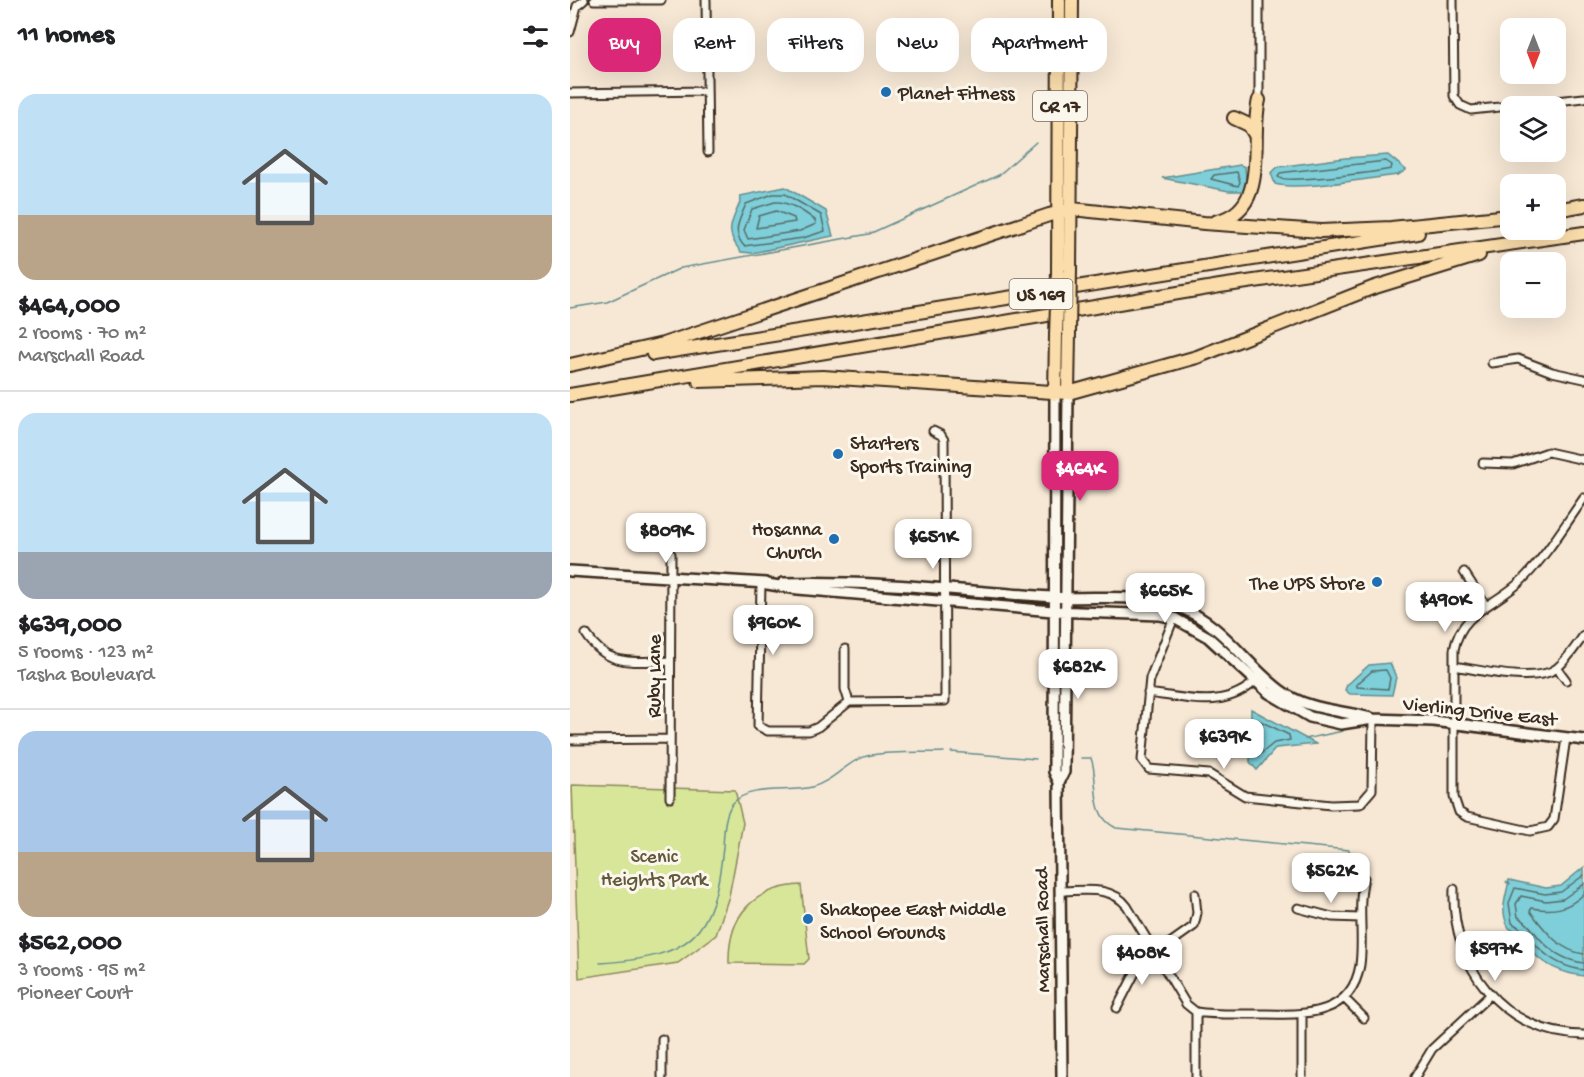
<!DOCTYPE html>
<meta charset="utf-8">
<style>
body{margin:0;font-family:"Gochi Hand",sans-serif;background:#f6f6f6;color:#202124;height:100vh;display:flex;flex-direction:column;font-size:22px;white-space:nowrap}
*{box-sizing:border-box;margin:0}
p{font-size:20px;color:#757577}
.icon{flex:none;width:33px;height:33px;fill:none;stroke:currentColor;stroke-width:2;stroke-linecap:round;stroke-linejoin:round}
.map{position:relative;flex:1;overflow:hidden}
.details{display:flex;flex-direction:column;background:#fff;width:570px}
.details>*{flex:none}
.guide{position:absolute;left:18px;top:18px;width:570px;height:54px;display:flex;gap:12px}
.needle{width:39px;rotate:180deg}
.controls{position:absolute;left:930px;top:18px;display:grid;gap:12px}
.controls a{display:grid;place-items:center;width:66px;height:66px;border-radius:12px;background:#fff;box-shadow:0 6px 24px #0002;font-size:30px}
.price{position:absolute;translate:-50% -51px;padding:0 14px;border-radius:12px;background:#fff;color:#222;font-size:20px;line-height:39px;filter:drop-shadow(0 2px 3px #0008)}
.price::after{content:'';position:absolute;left:50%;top:36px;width:18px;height:14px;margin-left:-9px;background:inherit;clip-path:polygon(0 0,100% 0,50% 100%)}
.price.selected{background:#db2777;color:#fff}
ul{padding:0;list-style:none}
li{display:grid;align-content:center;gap:12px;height:318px;padding:0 18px}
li+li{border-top:2px solid #e0e0e0}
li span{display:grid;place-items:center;height:186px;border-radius:18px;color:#555}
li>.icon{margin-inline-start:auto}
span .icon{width:108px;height:108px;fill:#fffc;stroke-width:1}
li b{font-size:26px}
h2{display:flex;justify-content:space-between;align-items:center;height:72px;padding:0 18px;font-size:26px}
.pill{padding:0 21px;border-radius:18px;background:#fff;box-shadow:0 6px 24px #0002;font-size:21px;line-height:54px}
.pill.selected{background:#db2777;color:#fff}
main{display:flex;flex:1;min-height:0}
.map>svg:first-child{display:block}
</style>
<main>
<section class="details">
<h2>11 homes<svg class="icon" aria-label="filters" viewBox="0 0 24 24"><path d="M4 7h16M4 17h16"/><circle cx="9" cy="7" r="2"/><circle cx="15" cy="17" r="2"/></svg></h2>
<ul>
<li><span style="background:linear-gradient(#bfe0f5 65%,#b9a48a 0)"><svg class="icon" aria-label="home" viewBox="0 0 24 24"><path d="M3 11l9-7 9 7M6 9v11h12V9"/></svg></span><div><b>$464,000</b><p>2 rooms · 70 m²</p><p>Marschall Road</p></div></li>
<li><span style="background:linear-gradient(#bfe0f5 75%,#9aa5b1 0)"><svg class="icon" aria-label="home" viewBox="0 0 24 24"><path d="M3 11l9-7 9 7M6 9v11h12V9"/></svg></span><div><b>$639,000</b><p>5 rooms · 123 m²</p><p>Tasha Boulevard</p></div></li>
<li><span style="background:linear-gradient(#a9c7e8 65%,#b9a48a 0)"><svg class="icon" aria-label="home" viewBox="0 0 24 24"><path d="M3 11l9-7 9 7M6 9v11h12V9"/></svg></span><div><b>$562,000</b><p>3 rooms · 95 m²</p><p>Pioneer Court</p></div></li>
</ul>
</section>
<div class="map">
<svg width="1014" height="1077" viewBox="0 0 1014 1077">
<rect width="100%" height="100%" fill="#f7e8d5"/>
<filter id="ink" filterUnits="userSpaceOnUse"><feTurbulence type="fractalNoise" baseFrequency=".0167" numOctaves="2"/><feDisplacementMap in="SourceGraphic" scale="12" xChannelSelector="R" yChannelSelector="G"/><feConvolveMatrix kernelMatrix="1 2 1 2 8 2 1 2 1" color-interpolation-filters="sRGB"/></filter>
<g filter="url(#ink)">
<path fill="#d8e699" stroke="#8a885c" stroke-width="1.5" d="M2,785L165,790L173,823L159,896L146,935L108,963L9,978Z
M231,885L239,959L234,964L159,963C158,915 183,888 231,885Z"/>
<path fill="#7ecfd9" stroke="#638d8e" stroke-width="1.5" d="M818,155L836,170L828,175C799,178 730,191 705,184L701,173L708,167L775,158Z
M670,165L675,167L677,191H659L592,178Z
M215,187L256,211L263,236L182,253L171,252C153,230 162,223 171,200L170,196Z
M820,663L826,677L822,695L780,694L775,690L777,685L799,665Z
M681,709L746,744L706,748L687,770L680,762Z
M1014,867V976C994,974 972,965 959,948C952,938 950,933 939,928C929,910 936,898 939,880L976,888L991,886Z"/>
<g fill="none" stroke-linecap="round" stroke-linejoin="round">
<path stroke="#566c69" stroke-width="1.5" d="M816,161L822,165L821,169C805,172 716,184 708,177L710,173L717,172Z
M667,172L670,182L668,186L641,179L644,175Z
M203,194H215L251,215L255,231L233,238L174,246C161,231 170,220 176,204Z
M205,202C219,201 234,212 245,220L246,224L230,231L178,239L174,230L182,209Z
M206,211L224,218L225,222L186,228L189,216Z
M816,670L820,678L818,689L787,687V684L802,671Z
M688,720L719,735L720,740L704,743L688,756Z
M1014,875L991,892L975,894L945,888L939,903L942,923C954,929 958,937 967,946C980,960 996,968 1014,970
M1014,884L993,899L976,901L951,896L946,904L948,917C960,923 963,932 972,941C983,953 998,961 1014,963
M1014,894C998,909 984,912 962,908L960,911C974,929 989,951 1014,954"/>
<path stroke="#638d8e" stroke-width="1.5" d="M0,308L37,302L111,268L299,234L429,175L466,142
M735,739L773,731
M381,752L466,759
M511,758H521C530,783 518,814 546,828L779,850L781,854
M936,882L940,884
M30,963C121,957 144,938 153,847C154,833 154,814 163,803C181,784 219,793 242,787C265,781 279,758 302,755C325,751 351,753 374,752"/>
<defs>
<path id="street" d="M24,0H91
M136,0L138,152
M689,0V100
M883,0L884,96L890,105L901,110L1014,98
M0,32L7,6L14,0
M0,93L137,91
M922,363L948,359L982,372L1014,379
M913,463L943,464L978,452L1014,460
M894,572L916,606
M191,583L188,726L198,731H239L248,727L279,702L375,701L374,440L371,435L363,431
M604,618L580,678L572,760L579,769L639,774L675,796L761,805L790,804L802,790L803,719
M16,634C38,668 63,661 99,661
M275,649V689L279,702
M884,666C910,670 966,684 987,668C998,659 1006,646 1014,635
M987,668L996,680
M578,693C620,698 655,711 689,678
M996,738L984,819L978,827L960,831L897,817L889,812L884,797V650C891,610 928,605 953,579C976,556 995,525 1014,498
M0,740L99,739
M100,798L101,554
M884,889C881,966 932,1034 1014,1035
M490,891C513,891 541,885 557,906L616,1004L626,1012C646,1015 666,1014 686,1014C728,1014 781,1020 790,965C794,936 787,906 794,878
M728,908L762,917L790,918
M774,998L794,1018
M547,1008L569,965L624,926L627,913L625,894
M732,1014V1077
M92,1077V1039
M626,1077V1012
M845,1077L862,1049L920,995"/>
<path id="secondary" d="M485,394L484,772L489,782L492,1077
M0,571L196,583
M191,583L228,589L483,611L590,615L604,618L638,637L699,693L740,717L771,724L803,719L863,721L1014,740
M213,583C303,580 393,591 482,597C523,600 569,592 609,607C653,624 674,663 710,690C736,710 770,710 801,718
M489,782L494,772L498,393"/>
<path id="highway" d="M664,118L679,125L685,135
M986,210L1014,205
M647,221C701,209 679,140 689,100
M500,270L502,0
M488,272L489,0
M83,354L848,233
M0,365L93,344L479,215L502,209L634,223L751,231L821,228L940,216
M129,381L253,377L498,393L627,357L802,288L909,255
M498,393L499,333
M485,394L486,335
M0,395L650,286L1014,233"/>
</defs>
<use href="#street" stroke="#3b2a1e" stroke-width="11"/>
<use href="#secondary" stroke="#3b2a1e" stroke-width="14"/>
<use href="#highway" stroke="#3b2a1e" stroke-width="16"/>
<use href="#street" stroke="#fbf7ec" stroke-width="7"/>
<use href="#secondary" stroke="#fbf7ec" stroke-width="9"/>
<use href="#highway" stroke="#fbddab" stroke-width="12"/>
<defs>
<path id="highway-bridge" d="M499,333L500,270
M486,335L488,272"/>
</defs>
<use href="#highway-bridge" stroke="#3b2a1e" stroke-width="16" stroke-linecap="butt"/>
<use href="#highway-bridge" stroke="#fbddab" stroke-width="12"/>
</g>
</g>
<g fill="#1f6fb2" stroke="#fbf7ec" stroke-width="2">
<circle cx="316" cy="92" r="6"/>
<circle cx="268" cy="454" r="6"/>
<circle cx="264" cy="539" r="6"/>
<circle cx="807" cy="582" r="6"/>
<circle cx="238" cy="919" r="6"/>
</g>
<g text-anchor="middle" stroke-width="6" stroke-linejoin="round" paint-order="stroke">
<g fill="#fbf7ec" stroke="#75685c" stroke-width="1.5">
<rect x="463" y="91" width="54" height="30" rx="4.5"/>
<rect x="439.5" y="279" width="63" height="30" rx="4.5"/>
</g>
<g font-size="18" font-weight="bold" fill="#3b2a1e">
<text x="490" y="112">CR 17</text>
<text x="471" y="300">US 169</text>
</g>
<g font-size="20" fill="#3b2a1e" stroke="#fbf7ec" text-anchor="start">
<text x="328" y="99">Planet Fitness</text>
<text x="280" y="449">Starters<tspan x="280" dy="23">Sports Training</tspan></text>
<text x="252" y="535" text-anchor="end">Hosanna<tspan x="252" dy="23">Church</tspan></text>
<text x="795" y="589" text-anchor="end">The UPS Store</text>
<text x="250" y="915">Shakopee East Middle<tspan x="250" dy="23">School Grounds</tspan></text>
</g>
<g font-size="20" fill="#3b2a1e" stroke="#fbf7ec">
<text transform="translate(83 676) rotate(-90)" y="7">Ruby Lane</text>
<text transform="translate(910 710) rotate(6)" y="7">Vierling Drive East</text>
<text transform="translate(471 930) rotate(-91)" y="7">Marschall Road</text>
</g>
<g font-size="20" fill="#62593d" stroke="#fbf7ec">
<text x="84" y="862">Scenic<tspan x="84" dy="23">Heights Park</tspan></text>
</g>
</g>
</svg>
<div class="controls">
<a><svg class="needle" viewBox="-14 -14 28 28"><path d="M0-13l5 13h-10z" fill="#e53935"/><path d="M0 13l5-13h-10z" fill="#757577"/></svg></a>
<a><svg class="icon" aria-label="layers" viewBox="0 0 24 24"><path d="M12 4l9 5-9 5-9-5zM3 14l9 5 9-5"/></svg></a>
<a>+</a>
<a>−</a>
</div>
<b class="price selected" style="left:510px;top:502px">$464K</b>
<b class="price" style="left:96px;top:564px">$809K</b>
<b class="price" style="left:363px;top:570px">$651K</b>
<b class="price" style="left:595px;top:624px">$665K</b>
<b class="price" style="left:875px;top:633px">$490K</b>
<b class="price" style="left:203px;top:656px">$960K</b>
<b class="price" style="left:508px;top:700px">$682K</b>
<b class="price" style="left:654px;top:770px">$639K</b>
<b class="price" style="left:761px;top:904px">$562K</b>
<b class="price" style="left:925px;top:982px">$597K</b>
<b class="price" style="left:572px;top:986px">$408K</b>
<div class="guide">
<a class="pill selected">Buy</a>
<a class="pill">Rent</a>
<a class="pill">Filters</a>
<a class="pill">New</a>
<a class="pill">Apartment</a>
</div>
</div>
</main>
